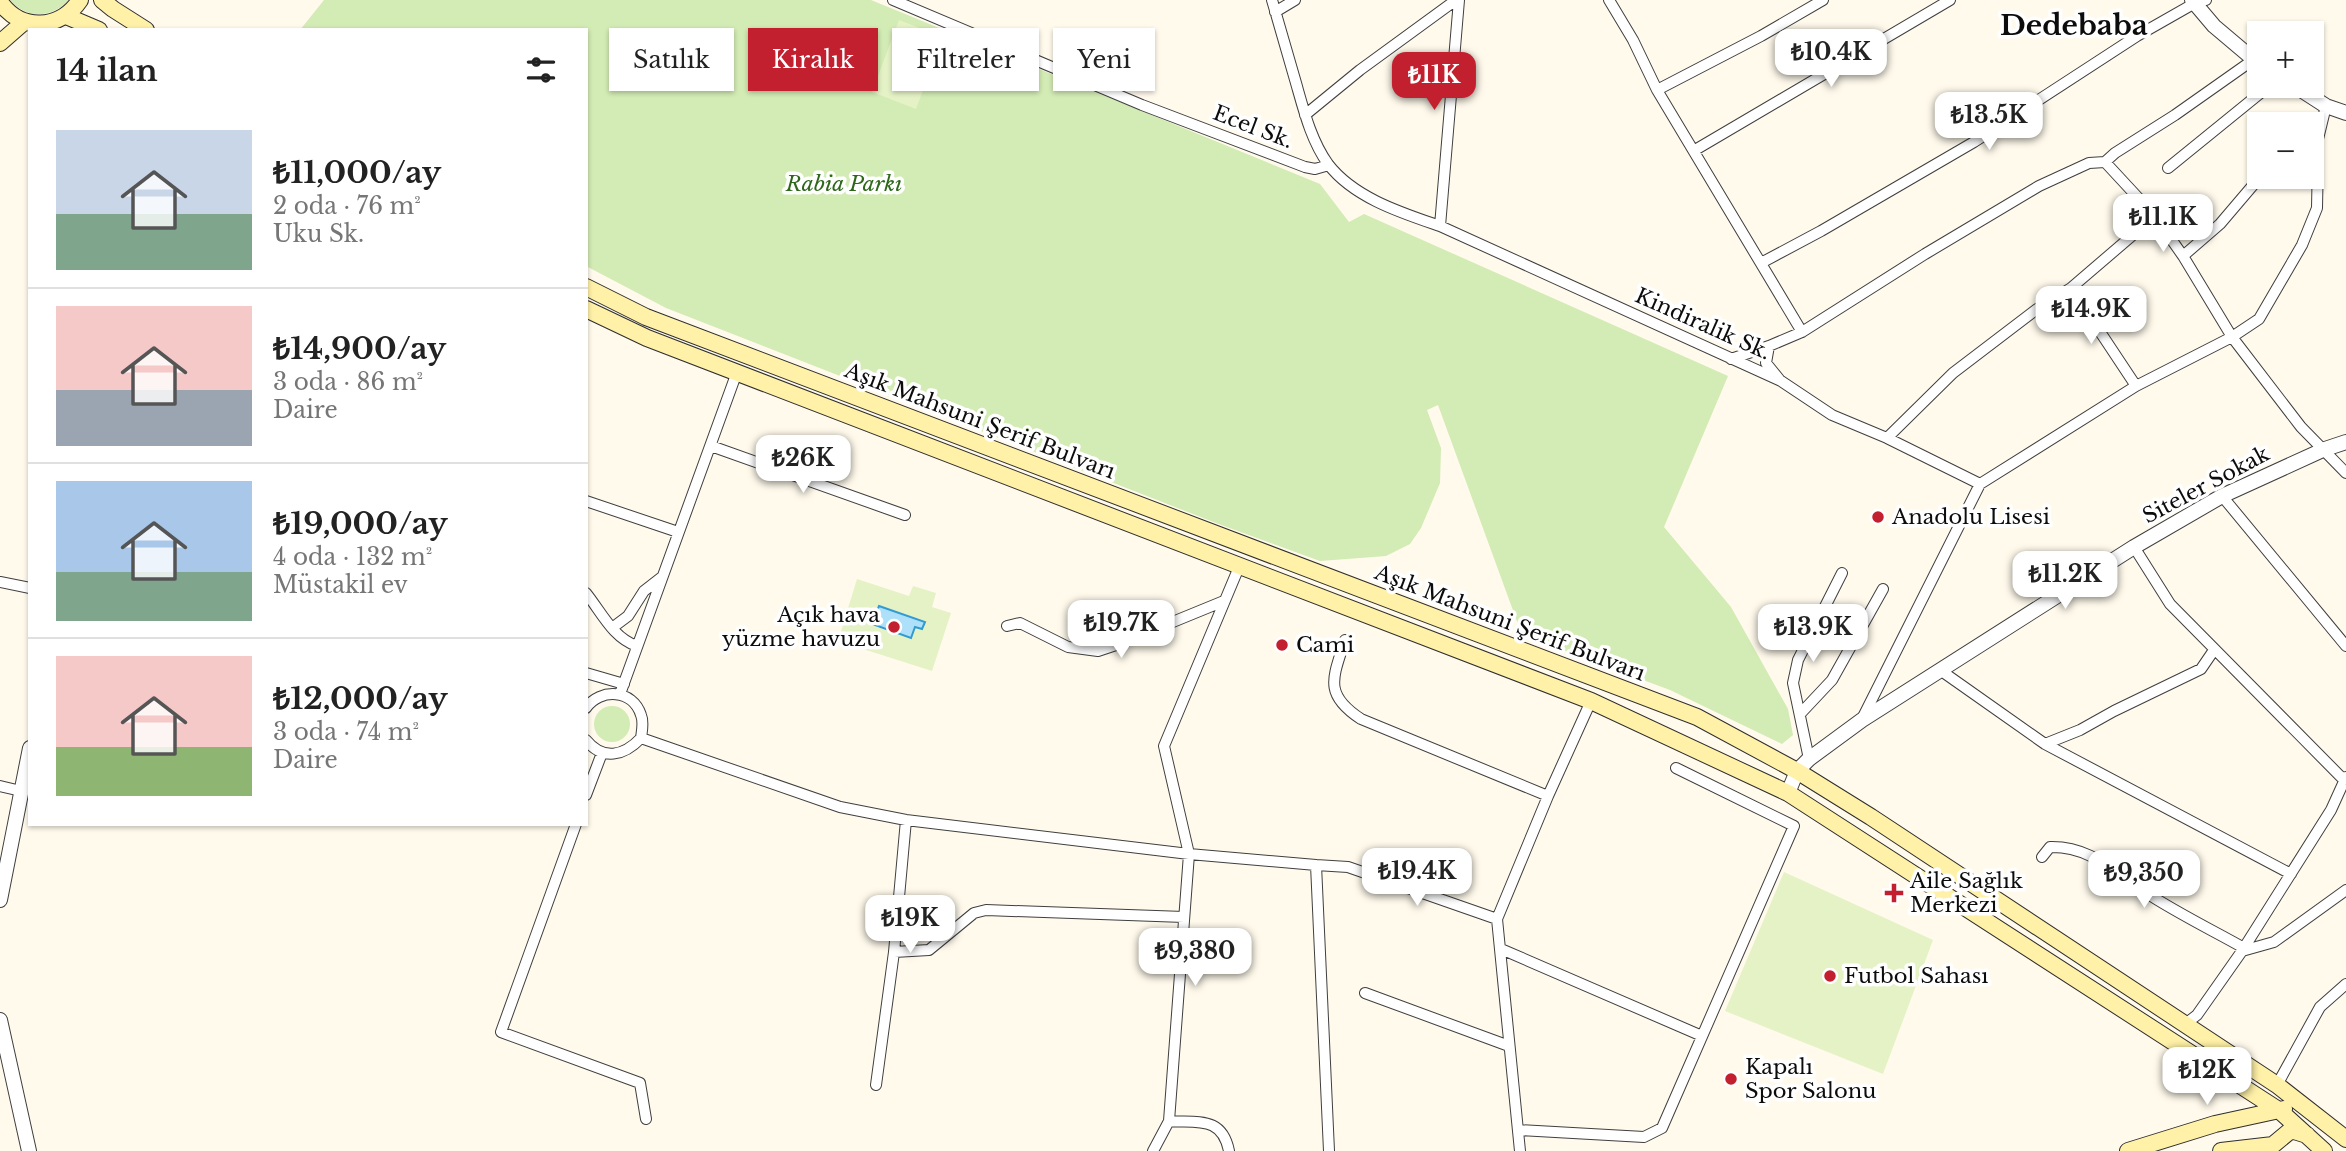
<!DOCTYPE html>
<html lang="tr">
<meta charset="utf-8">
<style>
body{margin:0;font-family:"Libre Baskerville",serif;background:#f2f2f2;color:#222;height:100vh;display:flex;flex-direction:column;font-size:26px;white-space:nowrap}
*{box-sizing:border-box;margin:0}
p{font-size:23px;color:#767676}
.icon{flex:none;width:38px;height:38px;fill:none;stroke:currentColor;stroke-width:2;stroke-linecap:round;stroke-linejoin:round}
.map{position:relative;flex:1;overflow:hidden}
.sheet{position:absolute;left:28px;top:28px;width:560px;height:798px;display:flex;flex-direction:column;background:#fff;border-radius:0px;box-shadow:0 2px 5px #0004}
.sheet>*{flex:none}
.hud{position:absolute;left:609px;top:28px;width:665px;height:63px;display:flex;gap:14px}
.controls{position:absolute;left:2247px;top:21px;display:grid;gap:14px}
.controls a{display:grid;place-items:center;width:77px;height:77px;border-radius:0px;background:#fff;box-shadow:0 2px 5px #0004;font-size:35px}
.price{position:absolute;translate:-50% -60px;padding:0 16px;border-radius:14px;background:#fff;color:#222;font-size:23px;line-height:46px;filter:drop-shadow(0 2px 4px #0008)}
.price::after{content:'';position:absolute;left:50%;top:42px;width:21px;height:16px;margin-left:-10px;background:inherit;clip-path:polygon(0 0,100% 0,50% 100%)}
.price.selected{background:#c21f2f;color:#fff}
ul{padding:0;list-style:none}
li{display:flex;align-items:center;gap:21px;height:175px;padding:0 28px}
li+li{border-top:2px solid #e0e0e0}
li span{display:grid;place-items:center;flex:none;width:196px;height:140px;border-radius:0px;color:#555}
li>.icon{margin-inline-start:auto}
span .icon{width:84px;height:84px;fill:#fffc;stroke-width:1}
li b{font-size:30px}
h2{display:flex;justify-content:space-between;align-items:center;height:84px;padding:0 28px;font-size:30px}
.pill{padding:0 24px;border-radius:0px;background:#fff;box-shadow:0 2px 5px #0004;font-size:24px;line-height:63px}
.pill.selected{background:#c21f2f;color:#fff}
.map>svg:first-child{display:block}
</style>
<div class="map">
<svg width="2346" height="1151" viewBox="0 0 2346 1151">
<rect width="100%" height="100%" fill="#fffaec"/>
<path fill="#d3ebb4" d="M10,0H69C52,18 27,20 10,0Z
M324,0H871L1320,184L1349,222L1364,214L1728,376L1664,527L1731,607L1788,709L1793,735L1782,744L1670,690L1522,635L1438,405L1427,410L1441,448L1440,483L1421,528L1410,544L1386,556L1320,561L1216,523L666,308L586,266V30H300Z
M594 724a18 18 0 1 1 36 0a18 18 0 1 1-36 0Z"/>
<path fill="#e5f2c6" d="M899,20L943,37L916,109L872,92Z
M857,579L909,596L913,586L936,593L932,607L951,613L932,671L838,641Z
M1784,872L1933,940L1883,1074L1725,1011Z"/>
<path fill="#aee1f9" stroke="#329bd3" stroke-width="2" d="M879,606L925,622L922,629L915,627L911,638L872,624Z"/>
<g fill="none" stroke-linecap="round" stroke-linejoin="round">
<defs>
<path id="minor" d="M893,0L1142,105L1305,167L1315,169L1329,165
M1272,0C1280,28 1288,56 1296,83C1304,111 1311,140 1328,164C1354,198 1402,213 1440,226L1781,381L1832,415L1887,438L1980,484L1862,719
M1609,0L1633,40L1657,90L1802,332
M1275,12L1295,0
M1657,90L1761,36L1823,0
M2326,106L2316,147L2318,157L2317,208L2302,245L2259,319L2232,337L2301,427L2346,473
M1305,115L1360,70L1456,0
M1695,150L1950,0
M2168,168L2269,86
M1440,226L1459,0
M2183,256L2220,224L2260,177
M1761,263L1821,231L1974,142L2137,36L2195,3L2206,0
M2071,288L2136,386
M1769,346L1766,363L1779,379
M1731,359L1769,346L1802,332L1925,254L2039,186L2089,163L2105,162L2115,153L2175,115L2253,60
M1887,438L1953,373L2037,309L2071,288L2155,216
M711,446L905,515
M1980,484L2136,386L2232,337L2183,256L2155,216L2105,162
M2222,496L2346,646
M586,501L678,532
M2134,547L2170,604L2344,780
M0,582L30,588
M586,593C602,613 613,638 637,646
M1007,626L1020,623L1068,647L1098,651L1119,644L1224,601
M612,628L628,616L644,591L662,577
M1345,640C1333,678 1323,694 1361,719L1548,796
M1940,670L2045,744L2291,874
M586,673L624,684
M620,694L737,372
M586,708C600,688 633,689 641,715C644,722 642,730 641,738C624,756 603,761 586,740
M1801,713L1832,680L1883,589
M641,738L840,807L906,820L1189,854L1316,865
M2045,744L2080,730L2114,711L2201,669L2214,650
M1809,759L1793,683L1798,660L1842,573
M0,786L21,791
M586,795L602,753
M576,824L501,1032L640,1083L646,1119
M2042,857L2050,847C2091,846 2113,872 2145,892C2177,913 2212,930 2244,948
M1501,949L1702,1036
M2242,951L2274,942L2346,890
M894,952L929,950L974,913L986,910L1184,917
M1365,993L1509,1046
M2184,1025L2197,1015L2242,951L2331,810L2346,777
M876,1085L894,952L906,820
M2277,1085L2320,1007L2346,984
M1169,1121L1189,854L1164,746L1239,567
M1518,1130L1644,1137L1662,1128L1794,826L1676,768
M1153,1151L1169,1121C1198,1123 1222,1116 1229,1151
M1329,1151L1316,865L1348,867L1497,919
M1520,1151L1497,919L1548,796L1591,701"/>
<path id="tertiary" d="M2192,0L2214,26L2259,64
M2295,86L2326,106L2346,113
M1788,793L1797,771L1809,759L1862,720L2134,547L2222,496L2325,449L2346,442
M0,900L30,748
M0,1020L29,1151"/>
<path id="secondary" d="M102,0L113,9L146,30
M0,2C21,32 60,30 80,0
M66,16L99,30
M0,43L24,22
M586,287L646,317L1697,717L1797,771L1871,817L2277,1085L2346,1139
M586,309L647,338L1591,701L1788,793L2280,1111L2324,1151
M2128,1151L2215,1124L2284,1109
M2221,1151L2273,1145L2291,1130L2307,1135"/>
</defs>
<use href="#minor" stroke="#3f3f3f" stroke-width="12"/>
<use href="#tertiary" stroke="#3f3f3f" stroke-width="16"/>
<use href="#secondary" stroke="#2e2e2e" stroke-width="18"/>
<use href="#minor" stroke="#fff" stroke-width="10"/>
<use href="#tertiary" stroke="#fff" stroke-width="14"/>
<use href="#secondary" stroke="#fff1a7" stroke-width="16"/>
</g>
<g fill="#c21f2f" stroke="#fff" stroke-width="2.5">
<circle cx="1878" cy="517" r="7"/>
<circle cx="894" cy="627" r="7"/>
<circle cx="1282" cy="645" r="7"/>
<path d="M1890.5 882.5h7v7h7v7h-7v7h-7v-7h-7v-7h7z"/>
<circle cx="1830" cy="976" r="7"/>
<circle cx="1731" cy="1079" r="7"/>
</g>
<g text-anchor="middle" stroke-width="7" stroke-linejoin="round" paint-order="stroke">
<g font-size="21" fill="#0c0c0c" stroke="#fff">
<text transform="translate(1253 127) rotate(21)" y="7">Ecel Sk.</text>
<text transform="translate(1703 324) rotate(24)" y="7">Kindiralik Sk.</text>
<text transform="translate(980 421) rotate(21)" y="7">Aşık Mahsuni Şerif Bulvarı</text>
<text transform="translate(2206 485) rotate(-28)" y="7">Siteler Sokak</text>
<text transform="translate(1510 623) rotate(21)" y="7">Aşık Mahsuni Şerif Bulvarı</text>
</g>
<g font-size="21" font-style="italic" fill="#2e671a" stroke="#fff">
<text x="844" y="191">Rabia Parkı</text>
</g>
<g font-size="21" fill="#0c0c0c" stroke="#fff" text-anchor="start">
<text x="1892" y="524">Anadolu Lisesi</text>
<text x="880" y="622" text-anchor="end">Açık hava<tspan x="880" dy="24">yüzme havuzu</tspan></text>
<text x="1296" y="652">Cami</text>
<text x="1910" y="888">Aile Sağlık<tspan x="1910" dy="24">Merkezi</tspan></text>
<text x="1844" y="983">Futbol Sahası</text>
<text x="1745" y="1074">Kapalı<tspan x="1745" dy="24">Spor Salonu</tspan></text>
</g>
<g font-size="28" font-weight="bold" fill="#0c0c0c" stroke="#fff">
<text x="2074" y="35">Dedebaba</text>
</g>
</g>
</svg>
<div class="controls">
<a>+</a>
<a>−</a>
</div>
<b class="price" style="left:1831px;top:89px">₺10.4K</b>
<b class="price selected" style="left:1434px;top:112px">₺11K</b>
<b class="price" style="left:1989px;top:152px">₺13.5K</b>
<b class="price" style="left:2163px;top:254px">₺11.1K</b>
<b class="price" style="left:2091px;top:346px">₺14.9K</b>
<b class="price" style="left:803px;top:495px">₺26K</b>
<b class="price" style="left:2065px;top:611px">₺11.2K</b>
<b class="price" style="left:1121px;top:660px">₺19.7K</b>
<b class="price" style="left:1813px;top:664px">₺13.9K</b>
<b class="price" style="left:1417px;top:908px">₺19.4K</b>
<b class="price" style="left:2144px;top:910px">₺9,350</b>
<b class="price" style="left:910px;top:955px">₺19K</b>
<b class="price" style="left:1195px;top:988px">₺9,380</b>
<b class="price" style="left:2207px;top:1107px">₺12K</b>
<div class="hud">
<a class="pill">Satılık</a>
<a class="pill selected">Kiralık</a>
<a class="pill">Filtreler</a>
<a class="pill">Yeni</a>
</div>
<section class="sheet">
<h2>14 ilan<svg class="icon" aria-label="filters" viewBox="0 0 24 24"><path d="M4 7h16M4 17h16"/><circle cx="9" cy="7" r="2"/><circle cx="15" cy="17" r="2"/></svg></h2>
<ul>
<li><span style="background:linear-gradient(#c9d6e8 60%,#7fa58c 0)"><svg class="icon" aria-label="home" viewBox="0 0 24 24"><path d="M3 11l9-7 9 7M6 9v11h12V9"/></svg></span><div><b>₺11,000/ay</b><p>2 oda · 76 m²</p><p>Uku Sk.</p></div></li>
<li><span style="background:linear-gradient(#f6c9c9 60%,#9aa5b1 0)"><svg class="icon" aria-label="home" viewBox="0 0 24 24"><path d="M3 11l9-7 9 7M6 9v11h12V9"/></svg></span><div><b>₺14,900/ay</b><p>3 oda · 86 m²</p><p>Daire</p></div></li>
<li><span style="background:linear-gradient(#a9c7e8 65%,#7fa58c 0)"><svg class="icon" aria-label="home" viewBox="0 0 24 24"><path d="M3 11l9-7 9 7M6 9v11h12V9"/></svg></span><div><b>₺19,000/ay</b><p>4 oda · 132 m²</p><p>Müstakil ev</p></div></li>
<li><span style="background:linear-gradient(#f6c9c9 65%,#8fb573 0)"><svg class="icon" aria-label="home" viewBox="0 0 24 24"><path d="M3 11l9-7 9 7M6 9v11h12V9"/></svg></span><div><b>₺12,000/ay</b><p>3 oda · 74 m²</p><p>Daire</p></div></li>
</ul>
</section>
</div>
